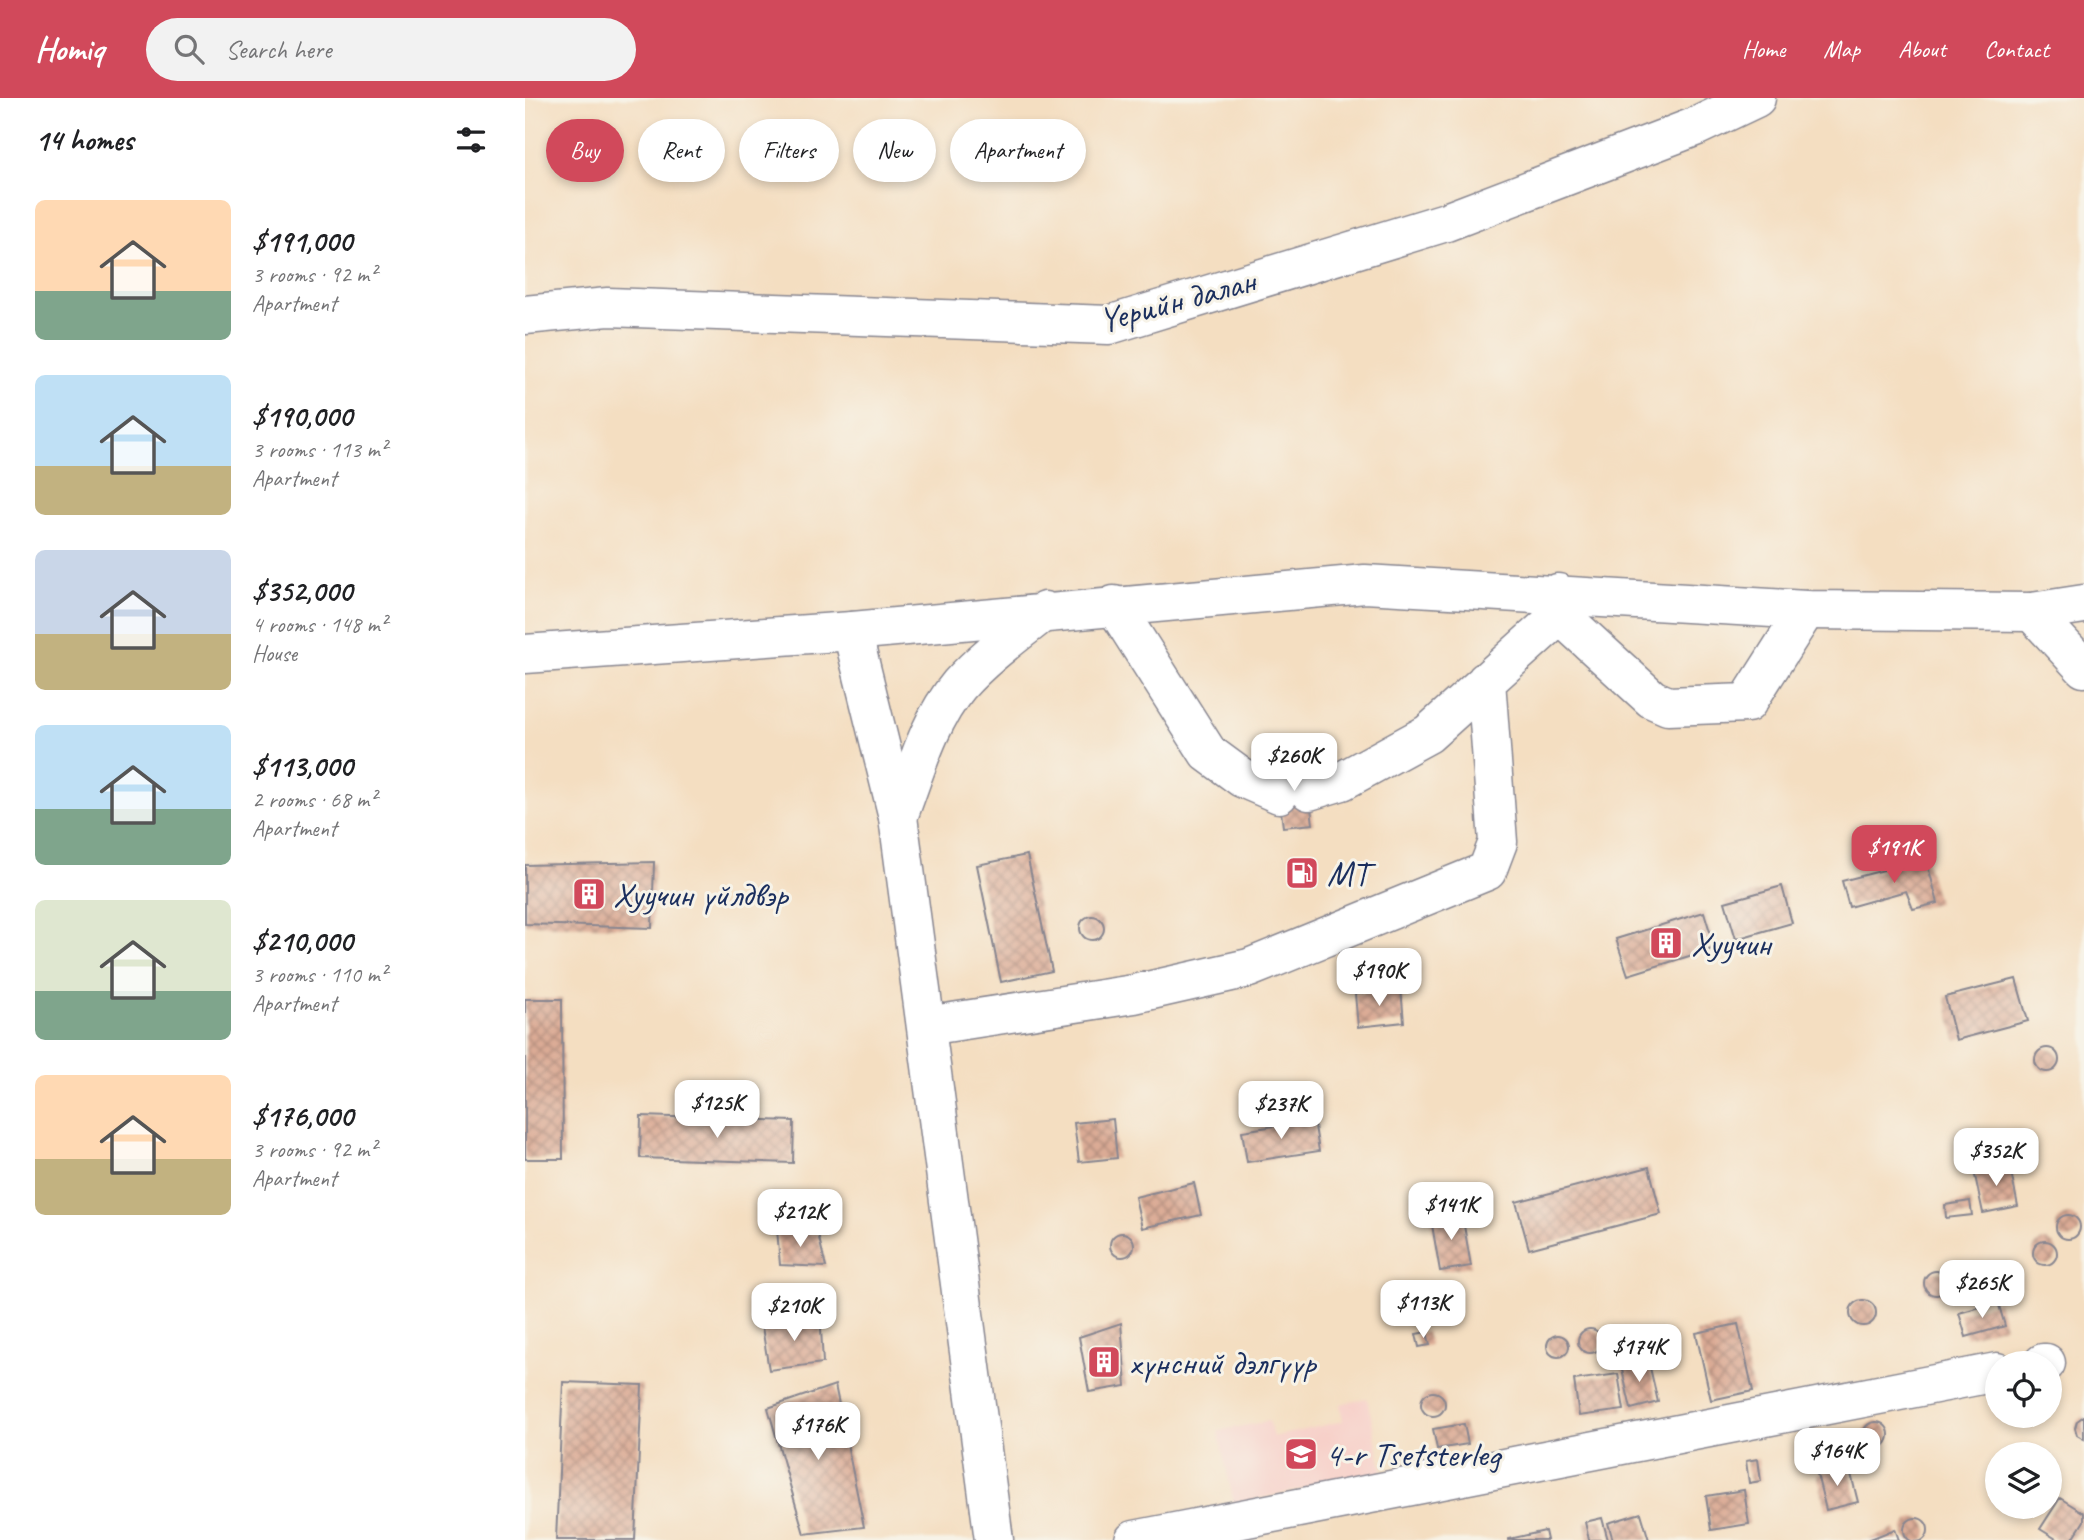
<!DOCTYPE html>
<meta charset="utf-8">
<style>
body{margin:0;font-family:Caveat,sans-serif;background:#f2f2f2;color:#202124;height:100vh;display:flex;flex-direction:column;font-size:26px;white-space:nowrap}
*{box-sizing:border-box;margin:0}
p{font-size:23px;color:#757577}
.icon{flex:none;width:38px;height:38px;fill:none;stroke:currentColor;stroke-width:2;stroke-linecap:round;stroke-linejoin:round}
.map{position:relative;flex:1;overflow:hidden}
.drawer{display:flex;flex-direction:column;background:#fff;width:525px}
.drawer>*{flex:none}
.hud{position:absolute;left:21px;top:21px;width:665px;height:63px;display:flex;gap:14px}
.tools{position:absolute;left:1460px;top:1253px;display:grid;gap:14px}
.tools a{display:grid;place-items:center;width:77px;height:77px;border-radius:50%;background:#fff;box-shadow:0 4px 10px #0003;font-size:35px}
.price{position:absolute;translate:-50% -60px;padding:0 16px;border-radius:14px;background:#fff;color:#222;font-size:23px;line-height:46px;filter:drop-shadow(0 2px 4px #0008)}
.price::after{content:'';position:absolute;left:50%;top:42px;width:21px;height:16px;margin-left:-10px;background:inherit;clip-path:polygon(0 0,100% 0,50% 100%)}
.price.selected{background:#d1495b;color:#fff}
ul{padding:0;list-style:none}
li{display:flex;align-items:center;gap:21px;height:175px;padding:0 35px}
li span{display:grid;place-items:center;flex:none;width:196px;height:140px;border-radius:10px;color:#555}
li>.icon{margin-inline-start:auto}
span .icon{width:84px;height:84px;fill:#fffc;stroke-width:1}
li b{font-size:30px}
h2{display:flex;justify-content:space-between;align-items:center;height:84px;padding:0 35px;font-size:30px}
.tag{padding:0 24px;border-radius:32px;background:#fff;box-shadow:0 4px 10px #0003;font-size:24px;line-height:63px}
.tag.selected{background:#d1495b;color:#fff}
header{display:flex;align-items:center;gap:42px;box-sizing:border-box;height:98px;padding:0 35px;background:#d1495b;color:#fff}
header strong{font-size:33px}
nav{display:flex;gap:38px;margin-inline-start:auto;font-size:24px}
.search{width:490px;height:63px;background:#f2f2f2;display:flex;align-items:center;gap:18px;box-sizing:border-box;padding:0 24px;border-radius:38px;color:#757577;font-size:26px}
main{display:flex;flex:1;min-height:0}
.map>svg:first-child{display:block}
</style>
<header>
<strong>Homiq</strong>
<div class="search"><svg class="icon" aria-label="search" viewBox="0 0 24 24"><circle cx="10" cy="10" r="6"/><path d="M15 15l6 6"/></svg>Search here</div>
<nav><a>Home</a><a>Map</a><a>About</a><a>Contact</a></nav>
</header>
<main>
<section class="drawer">
<h2>14 homes<svg class="icon" aria-label="filters" viewBox="0 0 24 24"><path d="M4 7h16M4 17h16"/><circle cx="9" cy="7" r="2"/><circle cx="15" cy="17" r="2"/></svg></h2>
<ul>
<li><span style="background:linear-gradient(#ffd9b3 65%,#7fa58c 0)"><svg class="icon" aria-label="home" viewBox="0 0 24 24"><path d="M3 11l9-7 9 7M6 9v11h12V9"/></svg></span><div><b>$191,000</b><p>3 rooms · 92 m²</p><p>Apartment</p></div></li>
<li><span style="background:linear-gradient(#bfe0f5 65%,#c2b280 0)"><svg class="icon" aria-label="home" viewBox="0 0 24 24"><path d="M3 11l9-7 9 7M6 9v11h12V9"/></svg></span><div><b>$190,000</b><p>3 rooms · 113 m²</p><p>Apartment</p></div></li>
<li><span style="background:linear-gradient(#c9d6e8 60%,#c2b280 0)"><svg class="icon" aria-label="home" viewBox="0 0 24 24"><path d="M3 11l9-7 9 7M6 9v11h12V9"/></svg></span><div><b>$352,000</b><p>4 rooms · 148 m²</p><p>House</p></div></li>
<li><span style="background:linear-gradient(#bfe0f5 60%,#7fa58c 0)"><svg class="icon" aria-label="home" viewBox="0 0 24 24"><path d="M3 11l9-7 9 7M6 9v11h12V9"/></svg></span><div><b>$113,000</b><p>2 rooms · 68 m²</p><p>Apartment</p></div></li>
<li><span style="background:linear-gradient(#dfe7d0 65%,#7fa58c 0)"><svg class="icon" aria-label="home" viewBox="0 0 24 24"><path d="M3 11l9-7 9 7M6 9v11h12V9"/></svg></span><div><b>$210,000</b><p>3 rooms · 110 m²</p><p>Apartment</p></div></li>
<li><span style="background:linear-gradient(#ffd9b3 60%,#c2b280 0)"><svg class="icon" aria-label="home" viewBox="0 0 24 24"><path d="M3 11l9-7 9 7M6 9v11h12V9"/></svg></span><div><b>$176,000</b><p>3 rooms · 92 m²</p><p>Apartment</p></div></li>
</ul>
</section>
<div class="map">
<svg width="1559" height="1442" viewBox="0 0 1559 1442">
<defs>
<pattern id="building-cross-hatch" width="8" height="8" patternUnits="userSpaceOnUse" patternTransform="scale(1.75)"><rect width="8" height="8" fill="#dbab95"/><path d="M0 0l8 8M0 8l8-8" fill="none" stroke="#b18c7d"/></pattern>
</defs>
<rect width="100%" height="100%" fill="#f7f3e8"/>
<filter id="ink" filterUnits="userSpaceOnUse"><feTurbulence type="fractalNoise" baseFrequency=".0143" numOctaves="2"/><feDisplacementMap in="SourceGraphic" scale="14" xChannelSelector="R" yChannelSelector="G"/><feConvolveMatrix kernelMatrix="1 2 1 2 8 2 1 2 1" color-interpolation-filters="sRGB"/></filter>
<filter id="wash" filterUnits="userSpaceOnUse"><feTurbulence type="fractalNoise" baseFrequency=".00686" numOctaves="4" result="noise"/><feDisplacementMap in="SourceGraphic" scale="28" xChannelSelector="R" yChannelSelector="G"/><feGaussianBlur stdDeviation="1.57" result="paint"/><feColorMatrix in="noise" values="0 0 0 0 0 0 0 0 0 0 0 0 0 0 0 0 0 1.4 0 .05"/><feComposite in="paint" operator="in"/></filter>
<g filter="url(#wash)">
<rect width="100%" height="100%" fill="#f4dec1"/>
<path fill="#f7d0c9" d="M842,1300L858,1374L709,1406L693,1333L744,1323L748,1339L818,1323L815,1306Z"/>
<g id="blocks">
<path fill="url(#building-cross-hatch)" d="M780,661L788,726L758,729L750,665Z
M502,757L527,873L476,884L452,767Z
M1401,761L1413,805L1388,811L1381,793L1324,809L1317,783Z
M129,764L127,830L0,826V767Z
M1257,788L1267,825L1211,841L1200,804Z
M1179,814L1190,850L1103,877L1091,841Z
M555 830a12 12 0 1 1 24 0a12 12 0 1 1-24 0Z
M1491,881L1503,923L1431,942L1420,899Z
M876,891L879,924L833,929L830,896Z
M0,901H37L38,1061H0Z
M1510 962a12 12 0 1 1 24 0a12 12 0 1 1-24 0Z
M116,1018L269,1023L268,1065L115,1060Z
M588,1021L592,1060L554,1064L549,1025Z
M789,1022L794,1053L722,1064L717,1033Z
M1484,1065L1493,1108L1458,1115L1449,1073Z
M1124,1069L1136,1116L1004,1151L991,1104Z
M669,1085L676,1117L617,1130L610,1099Z
M1445,1103L1447,1117L1421,1120L1420,1107Z
M937,1116L946,1168L915,1173L906,1121Z
M1531 1129a12 12 0 1 1 24 0a12 12 0 1 1-24 0Z
M252,1131L293,1136L301,1169L255,1167Z
M585 1147a12 12 0 1 1 24 0a12 12 0 1 1-24 0Z
M1508 1155a12 12 0 1 1 24 0a12 12 0 1 1-24 0Z
M1399 1185a12 12 0 1 1 24 0a12 12 0 1 1-24 0Z
M1325 1215a13 13 0 1 1 26 0a13 13 0 1 1-26 0Z
M1473,1204L1480,1228L1441,1239L1434,1215Z
M295,1214L298,1265L244,1272L237,1229Z
M596,1225L601,1288L564,1294L554,1239Z
M1213,1226L1228,1293L1186,1302L1171,1235Z
M1053 1243a12 12 0 1 1 24 0a12 12 0 1 1-24 0Z
M902,1234L905,1247L894,1249L891,1236Z
M1022 1248a11 11 0 1 1 22 0a11 11 0 1 1-22 0Z
M1123,1261L1133,1304L1106,1311L1096,1267Z
M1093,1276L1099,1312L1054,1318L1049,1282Z
M38,1284L117,1287L110,1442H31Z
M310,1287L339,1429L279,1436L243,1310Z
M896 1306a12 12 0 1 1 24 0a12 12 0 1 1-24 0Z
M1559,1318V1341L1552,1337L1550,1330L1552,1323Z
M1338 1337a13 13 0 1 1 26 0a13 13 0 1 1-26 0Z
M939,1326L943,1346L912,1351L908,1331Z
M1233,1361L1236,1383L1224,1385L1221,1363Z
M1324,1368L1333,1404L1301,1412L1292,1376Z
M1219,1392L1224,1426L1186,1432L1181,1398Z
M1535,1400L1559,1415V1423L1547,1442H1533L1515,1431Z
M1488,1409H1509L1500,1416Z
M1116,1415L1124,1442H1088L1083,1425Z
M1379 1432a12 12 0 1 1 24 0a12 12 0 1 1-24 0Z
M1077,1420L1083,1442H1064L1060,1424Z
M1370,1431L1374,1442H1343Z
M1020,1433L1022,1442H984V1441Z"/>
</g>
</g>
<g filter="url(#ink)">
<use href="#blocks" fill-opacity="0" stroke="#888690" stroke-width="2"/>
<g fill="none" stroke-linecap="round" stroke-linejoin="round">
<defs>
<path id="minor" d="M0,217L83,209L584,227L921,124L1172,28L1231,0
M589,507L683,655L717,680L754,696
M1507,514L1559,570
M1035,517L1127,601L1143,608L1222,605L1281,512
M327,533L373,719L469,1442
M784,693L817,683L903,636L1035,517L1033,495
M401,928L609,896L724,870L962,773L973,744L961,583
M1518,1265H1521
M609,1442L1472,1274"/>
<path id="highway" d="M0,556L327,533L840,486L1281,512L1507,514L1559,506
M373,719C390,675 403,624 434,587C459,559 491,536 520,513"/>
</defs>
<use href="#minor" stroke="#888690" stroke-width="41"/>
<use href="#highway" stroke="#888690" stroke-width="41"/>
<use href="#minor" stroke="#fff" stroke-width="38"/>
<use href="#highway" stroke="#fff" stroke-width="38"/>
</g>
</g>
<defs>
<symbol id="fuel-square" viewBox="-11 -11 22 22"><rect x="-9" y="-9" width="18" height="18" rx="4" fill="#d1495b" stroke="#f7f3e8"/><path d="M-5.5-6h7V0h2V4h1.3V-2.5L3-4.5l.8-.8L6-3V5H2.5V1h-1V6h-7ZM-4.2-4.7v3.2H.2V-4.7Z" fill="#fff"/></symbol>
<symbol id="building-square" viewBox="-11 -11 22 22"><rect x="-9" y="-9" width="18" height="18" rx="4" fill="#d1495b" stroke="#f7f3e8"/><path d="M-4-6H4V6H1V3H-1V6H-4ZM-2.5-4.3h1.7v1.8h-1.7ZM.8-4.3h1.7v1.8H.8ZM-2.5-1h1.7V.8h-1.7ZM.8-1h1.7V.8H.8Z" fill="#fff"/></symbol>
<symbol id="school-square" viewBox="-11 -11 22 22"><rect x="-9" y="-9" width="18" height="18" rx="4" fill="#d1495b" stroke="#f7f3e8"/><path d="M0-5L7-2L0 1L-7-2ZM-4 1L0 2.5L4 1V4Q0 6-4 4Z" fill="#fff"/></symbol>
</defs>
<g fill-rule="evenodd">
<use href="#fuel-square" x="758" y="756" width="38" height="38"/>
<use href="#building-square" x="45" y="777" width="38" height="38"/>
<use href="#building-square" x="1122" y="826" width="38" height="38"/>
<use href="#building-square" x="560" y="1245" width="38" height="38"/>
<use href="#school-square" x="757" y="1337" width="38" height="38"/>
</g>
<g text-anchor="middle" stroke-width="6" stroke-linejoin="round" paint-order="stroke">
<g font-size="35" fill="#1b2f5e" stroke="#f7f3e8">
<text transform="translate(652 202) rotate(-15)" y="12">Үерийн далан</text>
</g>
<g font-size="35" fill="#1b2f5e" stroke="#f7f3e8" text-anchor="start">
<text x="802" y="787">MT</text>
<text x="88" y="808">Хуучин үйлдвэр</text>
<text x="1166" y="857">Хуучин</text>
<text x="604" y="1276">хүнсний дэлгүүр</text>
<text x="800" y="1368">4-r Tsetsterleg</text>
</g>
</g>
</svg>
<div class="tools">
<a><svg class="icon" aria-label="locate" viewBox="0 0 24 24"><circle cx="12" cy="12" r="6"/><path d="M12 2v4M12 18v4M2 12h4M18 12h4"/></svg></a>
<a><svg class="icon" aria-label="layers" viewBox="0 0 24 24"><path d="M12 4l9 5-9 5-9-5zM3 14l9 5 9-5"/></svg></a>
</div>
<b class="price" style="left:769px;top:695px">$260K</b>
<b class="price selected" style="left:1369px;top:787px">$191K</b>
<b class="price" style="left:854px;top:910px">$190K</b>
<b class="price" style="left:192px;top:1042px">$125K</b>
<b class="price" style="left:756px;top:1043px">$237K</b>
<b class="price" style="left:1471px;top:1090px">$352K</b>
<b class="price" style="left:926px;top:1144px">$141K</b>
<b class="price" style="left:275px;top:1151px">$212K</b>
<b class="price" style="left:1457px;top:1222px">$265K</b>
<b class="price" style="left:898px;top:1242px">$113K</b>
<b class="price" style="left:269px;top:1245px">$210K</b>
<b class="price" style="left:1114px;top:1286px">$174K</b>
<b class="price" style="left:293px;top:1364px">$176K</b>
<b class="price" style="left:1312px;top:1390px">$164K</b>
<div class="hud">
<a class="tag selected">Buy</a>
<a class="tag">Rent</a>
<a class="tag">Filters</a>
<a class="tag">New</a>
<a class="tag">Apartment</a>
</div>
</div>
</main>
